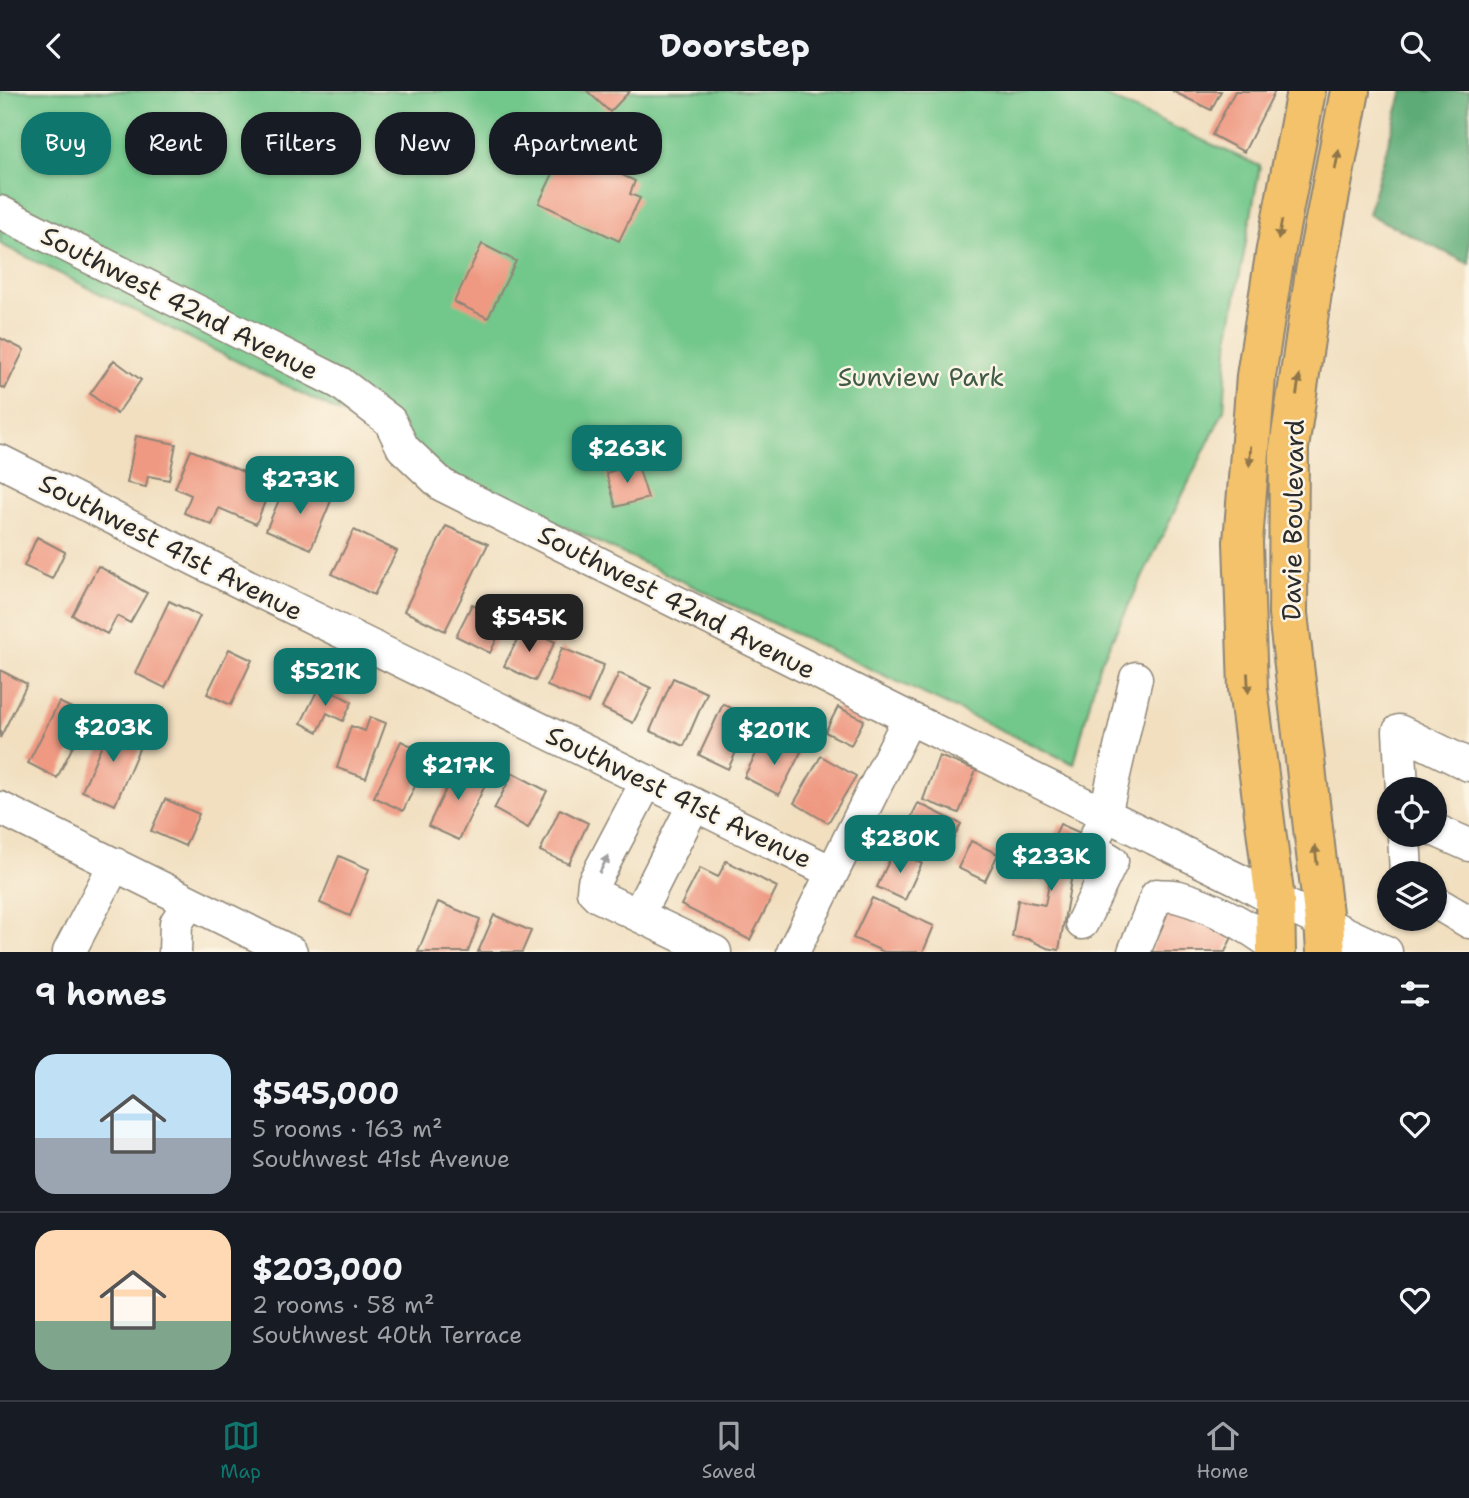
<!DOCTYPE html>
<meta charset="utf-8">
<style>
body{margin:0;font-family:"Shantell Sans",sans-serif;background:#242831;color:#f1f3f6;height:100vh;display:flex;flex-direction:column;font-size:26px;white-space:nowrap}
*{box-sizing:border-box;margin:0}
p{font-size:23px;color:#9ea1a6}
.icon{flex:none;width:38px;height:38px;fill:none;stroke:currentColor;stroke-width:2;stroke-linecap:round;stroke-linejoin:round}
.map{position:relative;height:861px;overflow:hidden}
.panel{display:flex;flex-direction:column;background:#171b24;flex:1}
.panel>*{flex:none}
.top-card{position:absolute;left:21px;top:21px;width:700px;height:63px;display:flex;gap:14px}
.tools{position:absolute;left:1377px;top:686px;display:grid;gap:14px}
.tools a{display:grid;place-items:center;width:70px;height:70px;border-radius:50%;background:#171b24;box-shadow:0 2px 5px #0004;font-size:35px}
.price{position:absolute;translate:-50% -60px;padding:0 16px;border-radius:14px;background:#0f766e;color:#fff;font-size:23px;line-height:46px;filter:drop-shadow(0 2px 4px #0008)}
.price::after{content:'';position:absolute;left:50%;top:42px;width:21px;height:16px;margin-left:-10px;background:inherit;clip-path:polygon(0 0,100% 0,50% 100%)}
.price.current{background:#222;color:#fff}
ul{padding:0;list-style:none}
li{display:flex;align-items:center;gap:21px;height:175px;padding:0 35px}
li+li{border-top:2px solid #363941}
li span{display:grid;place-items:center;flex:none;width:196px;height:140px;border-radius:21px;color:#555}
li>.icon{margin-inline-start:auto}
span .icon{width:84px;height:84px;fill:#fffc;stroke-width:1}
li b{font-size:30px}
h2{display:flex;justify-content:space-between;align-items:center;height:84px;padding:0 35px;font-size:30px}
.pill{padding:0 24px;border-radius:28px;background:#171b24;box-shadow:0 2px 5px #0004;font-size:24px;line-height:63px}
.pill.current{background:#0f766e;color:#fff}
header{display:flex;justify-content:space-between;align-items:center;height:91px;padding:0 35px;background:#171b24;font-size:32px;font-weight:700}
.tabs{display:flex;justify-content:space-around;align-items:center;height:98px;border-top:2px solid #363941;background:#171b24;font-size:19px;color:#9ea1a6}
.tabs a{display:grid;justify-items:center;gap:4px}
.tabs .current{color:#0f766e}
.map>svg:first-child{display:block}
</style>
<header><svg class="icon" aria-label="back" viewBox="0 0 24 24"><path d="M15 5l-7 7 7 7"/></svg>Doorstep<svg class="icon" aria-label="search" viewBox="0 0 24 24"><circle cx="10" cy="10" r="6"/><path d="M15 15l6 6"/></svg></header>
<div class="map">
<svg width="1469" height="861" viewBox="0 0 1469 861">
<rect width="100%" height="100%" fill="#fcf5e5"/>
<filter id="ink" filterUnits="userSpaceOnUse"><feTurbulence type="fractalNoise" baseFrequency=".0143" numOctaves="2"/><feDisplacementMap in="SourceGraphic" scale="14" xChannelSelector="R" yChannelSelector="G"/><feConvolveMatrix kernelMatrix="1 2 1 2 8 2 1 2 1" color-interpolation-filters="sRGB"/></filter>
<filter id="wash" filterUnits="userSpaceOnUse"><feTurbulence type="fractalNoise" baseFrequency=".00686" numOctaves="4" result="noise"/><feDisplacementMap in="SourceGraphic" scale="28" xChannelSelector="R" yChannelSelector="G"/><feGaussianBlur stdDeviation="1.57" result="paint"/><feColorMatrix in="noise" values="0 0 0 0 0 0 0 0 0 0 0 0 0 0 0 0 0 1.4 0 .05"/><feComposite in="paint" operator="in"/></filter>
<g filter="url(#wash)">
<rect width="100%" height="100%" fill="#f1dfc0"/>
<path fill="#72c78b" stroke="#4e795b" stroke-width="2" d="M0,0H1094L1260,75L1229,244L1224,319L1099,575L1074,673L450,382L355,329L0,153Z"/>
<path fill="#5dac77" stroke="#446c51" stroke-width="2" d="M1403,0H1469V173L1368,123Z"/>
<g id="blocks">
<path fill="#ef9982" d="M587,0H630L610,21Z
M1172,0H1221L1211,19Z
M1235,0H1275L1244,61L1212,44Z
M565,57L635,90L630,103L640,107L619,150L539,112Z
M482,153L516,170L488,227L454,211Z
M0,247L24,259L5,298L0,295Z
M114,269L141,289L117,323L90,303Z
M136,345L176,353L169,389L148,385L146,396L127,392Z
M191,359L272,393L256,433L219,417L212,434L184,422L191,404L175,397Z
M637,372L648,407L616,416L606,382Z
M306,393L333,405L311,458L266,439L282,402L299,410Z
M446,435L488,453L445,540L404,520Z
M354,439L397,460L374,504L332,483Z
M37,446L65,461L52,488L24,475Z
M98,475L147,502L130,532L117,525L107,543L72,524Z
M169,510L200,525L165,597L135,582Z
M472,513L506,529L490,562L456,545Z
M524,535L555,551L535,590L504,575Z
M562,557L604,574L588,612L547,595Z
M229,558L252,569L231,614L207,603Z
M0,579L27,593L0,647Z
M619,582L651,597L633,632L602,617Z
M673,587L707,602L684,655L650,640Z
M320,594L352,611L343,630L327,622L318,641L301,632Z
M59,611L88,625L57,687L28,672Z
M723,613L752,627L728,678L699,664Z
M838,616L864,629L851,654L825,641Z
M370,626L386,632L366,687L337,677L351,635L365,640Z
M111,632L144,646L115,714L82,700Z
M786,648L803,657L779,704L744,686L759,657L777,666Z
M401,650L430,664L403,720L374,706Z
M821,665L856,685L828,732L794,712Z
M939,665L976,679L959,722L923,709Z
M458,673L488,688L459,749L428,735Z
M513,682L547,700L528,737L494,718Z
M165,708L199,723L185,755L151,740Z
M918,712L961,733L947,760L905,739Z
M560,718L588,732L569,773L540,760Z
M1060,733L1085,744L1075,766L1059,859L1047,857L1028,848L1012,846L1018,809L1045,814L1050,788L1037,782Z
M971,750L998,763L985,790L958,777Z
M894,759L922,772L905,809L877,796Z
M339,765L369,778L350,825L320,812Z
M726,770L777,796L750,849L681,814L700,777L718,786Z
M872,807L934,835L923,861H884L853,847Z
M438,811L480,828L468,861H418Z
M1168,813L1232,846L1225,861H1150L1164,832L1160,830Z
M494,824L531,840L522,861H478Z"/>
</g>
</g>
<g filter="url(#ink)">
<use href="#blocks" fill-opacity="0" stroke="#8e8576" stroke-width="2"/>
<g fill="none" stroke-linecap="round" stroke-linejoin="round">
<defs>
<path id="minor" d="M0,121L340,292L390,330L403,357L442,394L909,627L1239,789L1275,809L1386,861
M0,370L236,489L832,781
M647,690L594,791L593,800L598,805L715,861
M1402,698L1399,640L1469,674
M0,717L291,861
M1435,739L1469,754
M1404,744L1406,782
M1435,811L1469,831
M638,824L694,713
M1082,832L1112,770L1091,757L1105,724L1136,587
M69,861L115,773
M175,861L176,832L190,811
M793,861L909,627
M1134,861L1157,804C1164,805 1172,804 1179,806C1212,815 1249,835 1276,856"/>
<path id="major" d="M1276,861L1275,809L1248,598L1243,451L1256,285L1276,158L1306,0
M1326,861L1324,831L1288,523L1289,357L1315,181L1350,0"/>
</defs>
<use href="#minor" stroke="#8e8576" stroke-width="35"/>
<use href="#major" stroke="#8e8576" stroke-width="42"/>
<use href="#minor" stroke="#fff" stroke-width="32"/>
<use href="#major" stroke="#f3c26a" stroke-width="38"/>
</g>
<defs><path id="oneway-solid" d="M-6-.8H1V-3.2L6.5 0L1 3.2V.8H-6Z" transform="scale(1.75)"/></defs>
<g fill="#8f764a">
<use href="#oneway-solid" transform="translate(1337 69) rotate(-79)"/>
<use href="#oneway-solid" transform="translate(1280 139) rotate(100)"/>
<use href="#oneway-solid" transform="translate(1298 294) rotate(-82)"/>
<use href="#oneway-solid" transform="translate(1250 365) rotate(94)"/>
<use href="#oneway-solid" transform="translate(1248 592) rotate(87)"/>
<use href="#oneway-solid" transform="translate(1316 764) rotate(-97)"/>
</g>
<use fill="#a0a0a0" href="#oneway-solid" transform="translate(604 773) rotate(-63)"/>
</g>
<g text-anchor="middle" stroke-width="5" stroke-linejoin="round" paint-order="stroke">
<g font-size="26" fill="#2b2b2b" stroke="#fcf5e5">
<text transform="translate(180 212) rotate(27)" y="9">Southwest 42nd Avenue</text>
<text transform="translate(1293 429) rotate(-89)" y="9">Davie Boulevard</text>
<text transform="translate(171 456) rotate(27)" y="9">Southwest 41st Avenue</text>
<text transform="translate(677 511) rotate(27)" y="9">Southwest 42nd Avenue</text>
<text transform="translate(679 706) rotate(26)" y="9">Southwest 41st Avenue</text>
</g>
<g font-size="26" fill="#405a48" stroke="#fcf5e5">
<text x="921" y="295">Sunview Park</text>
</g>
</g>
</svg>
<div class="tools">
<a><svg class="icon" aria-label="locate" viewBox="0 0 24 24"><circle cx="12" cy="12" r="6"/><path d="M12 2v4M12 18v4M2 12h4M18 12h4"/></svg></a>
<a><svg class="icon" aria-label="layers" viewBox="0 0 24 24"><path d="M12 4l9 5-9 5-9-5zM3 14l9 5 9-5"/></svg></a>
</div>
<b class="price" style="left:627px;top:394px">$263K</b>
<b class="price" style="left:300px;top:425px">$273K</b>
<b class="price current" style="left:529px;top:563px">$545K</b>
<b class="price" style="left:325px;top:617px">$521K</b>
<b class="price" style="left:113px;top:673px">$203K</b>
<b class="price" style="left:774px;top:676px">$201K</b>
<b class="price" style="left:458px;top:711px">$217K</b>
<b class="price" style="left:900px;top:784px">$280K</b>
<b class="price" style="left:1051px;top:802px">$233K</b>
<div class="top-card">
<a class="pill current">Buy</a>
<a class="pill">Rent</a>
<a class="pill">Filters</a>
<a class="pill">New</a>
<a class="pill">Apartment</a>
</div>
</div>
<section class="panel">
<h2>9 homes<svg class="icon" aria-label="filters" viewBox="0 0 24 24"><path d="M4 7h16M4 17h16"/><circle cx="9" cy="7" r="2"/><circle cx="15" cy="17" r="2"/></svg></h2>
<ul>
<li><span style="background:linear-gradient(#bfe0f5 60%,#9aa5b1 0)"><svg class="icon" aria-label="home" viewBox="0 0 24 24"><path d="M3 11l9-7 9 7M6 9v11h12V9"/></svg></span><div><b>$545,000</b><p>5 rooms · 163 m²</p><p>Southwest 41st Avenue</p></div><svg class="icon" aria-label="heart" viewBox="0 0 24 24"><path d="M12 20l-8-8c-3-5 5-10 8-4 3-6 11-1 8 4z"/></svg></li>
<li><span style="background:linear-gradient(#ffd9b3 65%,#7fa58c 0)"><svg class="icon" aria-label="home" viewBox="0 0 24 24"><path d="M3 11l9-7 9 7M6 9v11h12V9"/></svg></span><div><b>$203,000</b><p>2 rooms · 58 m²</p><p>Southwest 40th Terrace</p></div><svg class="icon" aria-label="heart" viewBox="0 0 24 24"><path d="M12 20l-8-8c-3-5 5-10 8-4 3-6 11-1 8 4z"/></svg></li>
</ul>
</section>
<nav class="tabs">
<a class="current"><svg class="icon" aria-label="map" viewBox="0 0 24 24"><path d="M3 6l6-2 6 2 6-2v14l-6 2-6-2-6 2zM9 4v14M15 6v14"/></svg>Map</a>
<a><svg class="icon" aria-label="saved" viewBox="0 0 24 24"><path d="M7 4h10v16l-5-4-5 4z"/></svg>Saved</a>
<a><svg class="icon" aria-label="home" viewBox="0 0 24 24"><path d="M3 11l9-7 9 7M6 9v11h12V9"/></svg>Home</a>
</nav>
